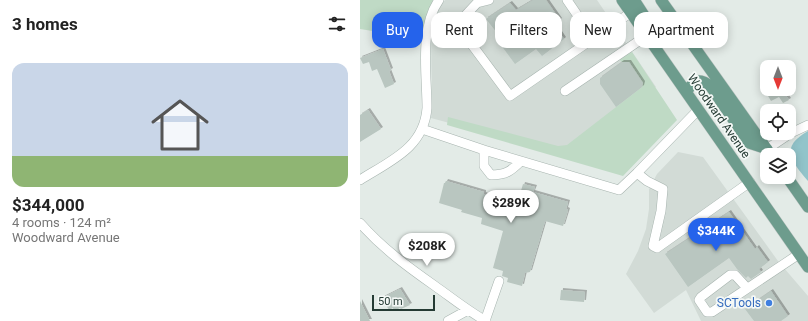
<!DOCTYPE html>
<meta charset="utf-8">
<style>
body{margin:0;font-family:Roboto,sans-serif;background:#f2f2f2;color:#222;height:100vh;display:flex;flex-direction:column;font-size:15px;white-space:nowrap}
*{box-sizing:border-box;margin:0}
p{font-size:13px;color:#767676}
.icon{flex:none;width:22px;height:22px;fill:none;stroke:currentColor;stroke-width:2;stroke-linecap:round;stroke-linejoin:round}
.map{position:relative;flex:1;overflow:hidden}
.sheet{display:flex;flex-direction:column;background:#fff;width:360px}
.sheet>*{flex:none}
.guide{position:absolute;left:12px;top:12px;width:376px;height:36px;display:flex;gap:8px}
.needle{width:26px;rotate:180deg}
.controls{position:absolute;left:400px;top:60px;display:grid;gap:8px}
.controls a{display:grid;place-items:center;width:36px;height:36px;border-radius:8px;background:#fff;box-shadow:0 2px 10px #0003;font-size:20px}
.scale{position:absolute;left:12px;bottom:10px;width:63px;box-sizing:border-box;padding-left:4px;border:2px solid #253b34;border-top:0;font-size:11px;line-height:14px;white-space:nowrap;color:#253b34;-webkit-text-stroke:3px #f4f8f6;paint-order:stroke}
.price{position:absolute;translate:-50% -34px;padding:0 9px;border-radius:14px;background:#fff;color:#222;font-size:13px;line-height:26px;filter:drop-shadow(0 1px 2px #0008)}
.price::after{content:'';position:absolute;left:50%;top:24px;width:12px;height:9px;margin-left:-6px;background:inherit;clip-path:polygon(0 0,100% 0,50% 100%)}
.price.on{background:#2563eb;color:#fff}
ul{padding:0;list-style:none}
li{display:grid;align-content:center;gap:8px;height:212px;padding:0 12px}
li span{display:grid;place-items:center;height:124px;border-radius:12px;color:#555}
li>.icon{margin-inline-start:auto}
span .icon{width:72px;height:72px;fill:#fffc;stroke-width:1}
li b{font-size:17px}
h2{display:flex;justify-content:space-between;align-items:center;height:48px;padding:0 12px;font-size:17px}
.pill{padding:0 14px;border-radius:12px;background:#fff;box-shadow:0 2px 10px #0003;font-size:14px;line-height:36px}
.pill.on{background:#2563eb;color:#fff}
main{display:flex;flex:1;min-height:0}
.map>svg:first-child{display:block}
</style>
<main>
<section class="sheet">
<h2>3 homes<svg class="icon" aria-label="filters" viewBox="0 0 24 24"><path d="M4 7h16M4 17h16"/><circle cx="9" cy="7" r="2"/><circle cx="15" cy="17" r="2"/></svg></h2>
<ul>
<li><span style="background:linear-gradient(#c9d6e8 75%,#8fb573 0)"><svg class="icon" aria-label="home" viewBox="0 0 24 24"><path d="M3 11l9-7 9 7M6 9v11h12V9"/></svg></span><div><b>$344,000</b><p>4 rooms · 124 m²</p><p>Woodward Avenue</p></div></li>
</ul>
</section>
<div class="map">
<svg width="448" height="321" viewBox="0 0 448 321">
<defs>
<filter id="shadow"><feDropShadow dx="2" dy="-2" stdDeviation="0" flood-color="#0004"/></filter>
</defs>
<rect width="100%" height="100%" fill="#e3ebe7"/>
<path fill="#d2dbd6" d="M85,0H237L296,87L199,153L71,118L72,105L71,39L74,20L77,11Z
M318,152L343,157L418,261L448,296V321H341L326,290L294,313L266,274L278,251L286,229L289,209V189L297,174Z"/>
<path fill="#bfdac5" d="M0,0H73L63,39L0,29Z
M272,52L317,120L263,176L87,125L88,117L198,146L207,145L282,87L283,83L269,63L262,62L259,59Z"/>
<path fill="#92c4ca" d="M448,131V181C430,160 420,147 448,131Z"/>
<path fill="#b9c6c0" filter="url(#shadow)" d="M173,0H186L200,20L194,24L204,39L182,56L176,49L155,64L138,41L142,39L126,19L150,3L156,10Z
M23,49L31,70L29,71L34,84L25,88L17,69L12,71L9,62L3,64L0,58Z
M262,62H269L283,83L282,87L256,107L240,84V78Z
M404,89H433L425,94L429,100L423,103L419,97L411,101Z
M8,110L21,129L0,142V115Z
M86,181L124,192V194L128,196L125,209L148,216L149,210L155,211L163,184L175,187L173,192L208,202L206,209L208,210L203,226L185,221L170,272L165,273L162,286L147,282L148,278L142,276L143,271L133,268L143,231L121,224L122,218L101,212L102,210L79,203L84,183H85Z
M369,212L395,249L397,247L408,262L399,269L401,272L391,279L388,276L386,278L377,269L369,258L328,287L305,254Z
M40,289L50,305L41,309L40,308L34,311L33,308L29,310L22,298Z
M201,290L225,292L224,302L200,300Z
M411,291L428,316L421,321H394L385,309Z
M0,301L10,321H0Z"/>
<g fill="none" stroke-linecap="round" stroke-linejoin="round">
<defs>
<path id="minor" d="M129,0L117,3L103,18L101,30L150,96L276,9
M207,0L233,38
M205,91L292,32
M62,129L124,150L259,190L277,173L339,109
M407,149L431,133L448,125
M124,150V166L131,175C146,175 151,171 161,161
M277,173L287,181L303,189L301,211L293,246L297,248L390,182
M0,180C30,161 64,148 67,108C67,75 59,28 79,0
M0,223C22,248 48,267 75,286C92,298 108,311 126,321
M387,288L375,275H370L341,297L339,300L347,312H352L439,254
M88,321L108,310
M125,321L139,281"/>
<path id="major" d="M262,0L448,267
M274,0C280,8 289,26 297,31C301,34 305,33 309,30L313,18
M301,0L411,155
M326,91L336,81C342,80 347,83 351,87L389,143L407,149
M427,177L448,207"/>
</defs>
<use href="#minor" stroke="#a6b3ae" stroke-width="10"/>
<use href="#major" stroke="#c2c8c6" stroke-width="12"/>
<use href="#minor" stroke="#fff" stroke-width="9"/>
<use href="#major" stroke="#6d9c8d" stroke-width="11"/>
</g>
<circle fill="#3f7fe0" stroke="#f4f8f6" stroke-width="1.5" cx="409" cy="303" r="4"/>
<g text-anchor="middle" stroke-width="3.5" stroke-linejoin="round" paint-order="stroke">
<g font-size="12" fill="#253b34" stroke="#f4f8f6">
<text transform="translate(359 116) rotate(55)" y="4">Woodward Avenue</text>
</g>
<g font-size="12" fill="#366cbe" stroke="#f4f8f6" text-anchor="end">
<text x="401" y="307">SCTools</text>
</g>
</g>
</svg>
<div class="controls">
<a><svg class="needle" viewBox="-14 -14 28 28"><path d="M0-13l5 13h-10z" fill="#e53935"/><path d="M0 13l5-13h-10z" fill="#767676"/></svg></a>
<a><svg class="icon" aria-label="locate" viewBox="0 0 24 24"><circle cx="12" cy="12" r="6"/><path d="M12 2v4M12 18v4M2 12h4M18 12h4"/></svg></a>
<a><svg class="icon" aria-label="layers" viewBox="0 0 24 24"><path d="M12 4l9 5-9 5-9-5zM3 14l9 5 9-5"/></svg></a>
</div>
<div class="scale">50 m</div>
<b class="price" style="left:151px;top:224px">$289K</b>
<b class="price on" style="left:356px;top:252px">$344K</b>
<b class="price" style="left:67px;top:267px">$208K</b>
<div class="guide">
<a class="pill on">Buy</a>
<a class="pill">Rent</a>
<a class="pill">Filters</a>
<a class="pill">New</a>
<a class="pill">Apartment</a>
</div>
</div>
</main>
